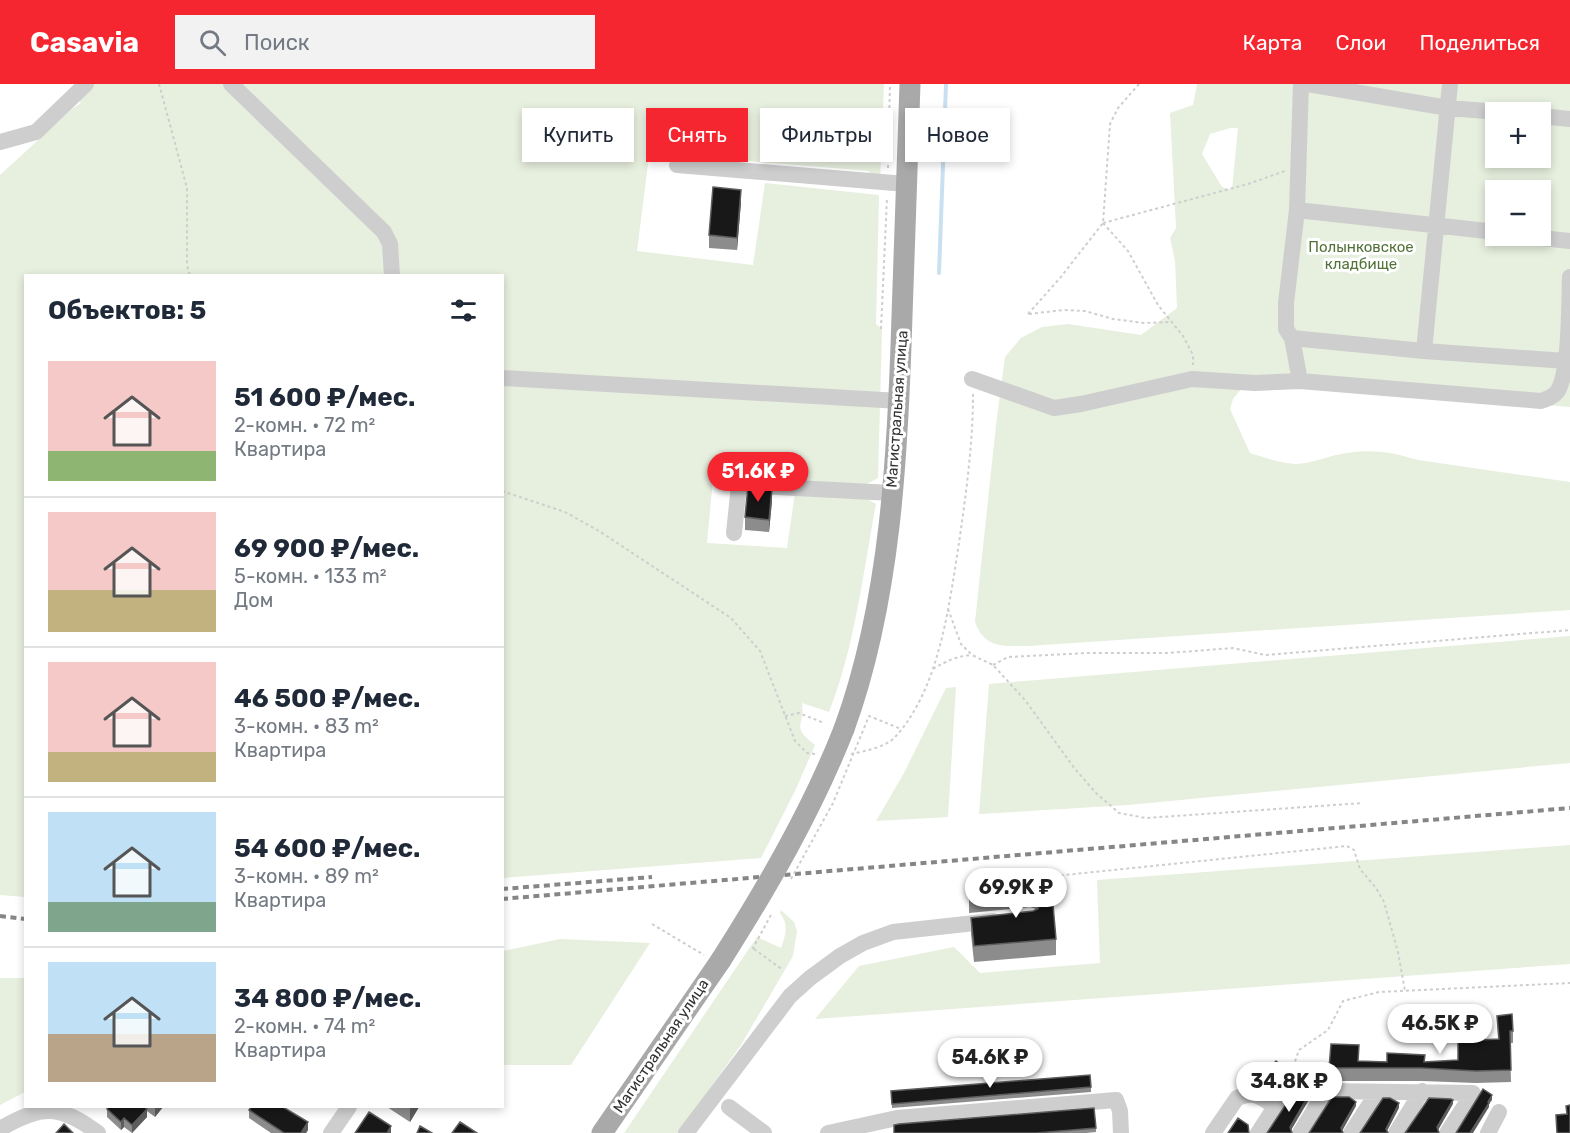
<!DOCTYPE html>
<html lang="ru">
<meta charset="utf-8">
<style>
body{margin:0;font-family:Rubik,sans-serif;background:#f2f2f3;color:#1f2937;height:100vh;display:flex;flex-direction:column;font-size:22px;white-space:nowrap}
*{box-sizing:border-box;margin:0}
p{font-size:20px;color:#747a83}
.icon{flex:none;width:33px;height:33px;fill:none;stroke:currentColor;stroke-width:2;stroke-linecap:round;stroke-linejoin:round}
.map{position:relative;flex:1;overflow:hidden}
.details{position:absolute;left:24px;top:190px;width:480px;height:834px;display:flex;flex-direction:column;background:#fff;border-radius:0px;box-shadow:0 3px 9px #0003}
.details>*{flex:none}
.banner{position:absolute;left:522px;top:24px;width:570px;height:54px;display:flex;gap:12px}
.buttons{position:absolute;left:1485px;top:18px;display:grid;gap:12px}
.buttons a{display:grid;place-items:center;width:66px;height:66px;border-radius:0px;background:#fff;box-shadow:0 3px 9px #0003;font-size:30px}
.price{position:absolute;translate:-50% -51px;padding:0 14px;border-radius:21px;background:#fff;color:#222;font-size:20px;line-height:39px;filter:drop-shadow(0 2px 3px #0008)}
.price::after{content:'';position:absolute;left:50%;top:36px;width:18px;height:14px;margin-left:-9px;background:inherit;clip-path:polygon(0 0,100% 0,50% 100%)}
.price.active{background:#f5262f;color:#fff}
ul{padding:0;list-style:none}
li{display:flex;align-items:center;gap:18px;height:150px;padding:0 24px}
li+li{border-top:2px solid #e0e1e3}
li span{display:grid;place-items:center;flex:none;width:168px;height:120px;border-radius:0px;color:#555}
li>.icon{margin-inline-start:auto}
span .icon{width:72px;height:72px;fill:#fffc;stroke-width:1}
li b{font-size:26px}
h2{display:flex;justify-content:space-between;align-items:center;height:72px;padding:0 24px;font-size:26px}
.tag{padding:0 21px;border-radius:0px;background:#fff;box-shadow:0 3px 9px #0003;font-size:21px;line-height:54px}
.tag.active{background:#f5262f;color:#fff}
header{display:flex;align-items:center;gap:36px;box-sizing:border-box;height:84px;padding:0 30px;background:#f5262f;color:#fff}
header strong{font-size:28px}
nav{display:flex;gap:33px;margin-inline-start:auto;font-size:21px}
.search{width:420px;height:54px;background:#f2f2f3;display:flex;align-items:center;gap:15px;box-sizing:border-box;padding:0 21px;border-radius:0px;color:#747a83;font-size:22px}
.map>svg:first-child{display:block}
</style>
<header>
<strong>Casavia</strong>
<div class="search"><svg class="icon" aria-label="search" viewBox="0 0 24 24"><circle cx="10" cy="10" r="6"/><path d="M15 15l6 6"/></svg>Поиск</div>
<nav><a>Карта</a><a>Слои</a><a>Поделиться</a></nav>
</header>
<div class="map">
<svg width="1570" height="1049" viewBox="0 0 1570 1049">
<rect width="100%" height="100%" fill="#fff"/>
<path fill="#e7efde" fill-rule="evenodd" d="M94,0H884L880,97L869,96V87L758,78L650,64L637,167L753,181L765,99L879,111L876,240L882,245L878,394L865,401L713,394L707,459L787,464L795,409L864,413L876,420C863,489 855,562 829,628L802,619C805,643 790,642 815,661L795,707L761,774L503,794L502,192H26L25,813L0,811V91L72,25L81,19L78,16Z
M1197,0H1570V323L1246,299L1233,315L1230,325L1250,369C1265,374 1280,379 1295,380C1308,380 1323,374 1336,371C1365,364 1390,367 1418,376L1570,398V526L1028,562C1003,562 985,565 975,538L996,341L1005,273L1021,254L1042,243L1068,240L1141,251L1177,224L1175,177L1170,154L1176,144L1170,29L1193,21ZM1496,28H1540V74H1496ZM1230,44H1238L1232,106L1222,103L1202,70L1210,50ZM1496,106H1540V152H1496Z
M1570,552V679L1128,721L979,730L989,600Z
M956,603L948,733L876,737L904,689L946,604Z
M1570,761V880L815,935L859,882L954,863L980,889L1100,879L1097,796Z
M781,826L794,838L797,847L793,872L741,961L678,1049H624L757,853L781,864C786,850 789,841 780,829Z
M560,855L650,859L571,981H503V867Z
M0,894H26L25,1008L0,1021Z"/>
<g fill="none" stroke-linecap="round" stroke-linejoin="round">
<path stroke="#c9e0f0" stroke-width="4" d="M939,189L946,0"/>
<path stroke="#cecece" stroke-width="2" stroke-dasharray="3 3" stroke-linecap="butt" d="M159,0L187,104V181L190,192
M888,84L890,0
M1103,139L1248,100L1285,87
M1103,139L1128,167L1158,221L1183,252L1193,271V281
M1028,230L1060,194L1103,139L1110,40L1118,24L1139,0
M1029,230L1063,226L1085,227L1113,235L1144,239L1171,238
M881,245L887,114
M502,407L565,428L599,447L731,534L760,567L795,657L807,669L816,670
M948,525L961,560L972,571L993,581L1025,616L1075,685L1096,709L1119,729L1146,734L1363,719
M993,581L1008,573L1088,569H1168L1233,564L1265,571L1570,546
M933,585C946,577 957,572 972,571
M785,632L799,629L824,639
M874,634L901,645
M851,670C865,667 887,663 896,652C940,603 949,521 959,459C966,410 973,360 973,310
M977,800L1347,762L1354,766L1360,785L1376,804L1384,818L1398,868L1405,907
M652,840L704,871
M754,865L783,886
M1293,983L1299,966L1328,946L1343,917L1379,908L1570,899"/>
<path stroke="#cecece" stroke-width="16" d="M231,0L384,148L390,160L392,192
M1301,0L1297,126L1286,219V245L1292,254L1300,297L1541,317C1547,315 1553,313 1557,308C1570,290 1569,218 1570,193
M1308,0L1448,24L1500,28
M1540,32L1570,35
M0,58L36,48L86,0
M677,81L906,100
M1297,126L1496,148
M1523,152L1570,157
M1292,254L1424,267L1566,277
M1424,267L1450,0
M502,294L900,317
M972,295L1054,324L1081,320L1192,295L1255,299L1300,297
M734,449L739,401L892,409
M729,1023L764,1049
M0,1045C41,1021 59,1020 98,1049
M331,1049L349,1023
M686,1049L790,912L810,894L840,872L863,859L893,848L993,837
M828,1049L897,1034L1116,1016L1120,1027L1121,1049
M1213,1049L1237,1014C1254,1007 1261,1012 1275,1023
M1258,1049L1291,998L1326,1007L1473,1009L1447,1049
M1300,1049L1326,1007
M1351,1049L1377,1009
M1396,1049L1422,1007
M1488,1049L1499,1028"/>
<path stroke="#a9a9a9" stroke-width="21" d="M844,645C891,517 898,367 902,232C905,155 907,77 910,0
M602,1049L721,876"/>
<path stroke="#868686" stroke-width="4" stroke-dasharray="6 4.5" stroke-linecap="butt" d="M502,805L652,793
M502,815L1570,724
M0,832L26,835"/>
<path stroke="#cecece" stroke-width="2" stroke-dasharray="3 3" stroke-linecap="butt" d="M791,795L833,719L869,632L874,634
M754,865L753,864L772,829"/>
<path stroke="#a9a9a9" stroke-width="21" d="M721,876C768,802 812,726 844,645"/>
</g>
<path fill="#8c8c8c" d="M741,118L737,166L709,164V151Z
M772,417L769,448L745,446V433Z
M1051,798L1056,855V871L974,878L971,850V834L1033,827L1036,825L1030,823L969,829V805Z
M1497,932L1513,947V959H1510L1511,998L1476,999L1422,997H1329V984L1359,977L1425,978L1458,976V957L1498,955Z
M1284,991L1272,1008L1262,1002V994Z
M1091,1003V1008L892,1024L891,1007Z
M145,1023H163L155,1033L147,1027V1033L132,1049L124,1043L121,1046L107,1033V1025Z
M387,1023H419L410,1038Z
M249,1026L308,1046L306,1049H271L249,1034Z
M1096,1044V1048L1086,1049H894Z"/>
<path fill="#5d5d5d" d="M741,106V118L737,166V154Z
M772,405V417L769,448V436Z
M1284,983V991L1272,1008V999Z
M1310,1009V1014L1290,1048V1043Z
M1492,1011V1016L1489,1020V1023L1473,1049H1470Z
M1453,1016V1020L1437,1048V1043Z
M1356,1018V1022L1341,1049V1044Z
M1399,1019V1024L1386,1049V1045Z
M156,1023H163L155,1033V1025Z
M411,1023H419L410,1038V1025Z
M147,1025V1033L132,1049V1041Z
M124,1034V1043L121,1046V1038Z
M308,1038V1046L306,1049H301Z
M391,1042V1049H387Z"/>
<path fill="#181818" stroke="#5d5d5d" stroke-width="1.5" d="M713,103L741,106L737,154L709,151Z
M748,402L772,405L769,436L745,433Z
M1051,798L1056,855L974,862L971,834L1033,827L1038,825L1041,816L1039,810L1030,806L969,813V805Z
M1512,930L1513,947H1510L1511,986L1476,987L1422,984H1329L1331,960L1359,961L1358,977L1387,978V969L1425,971L1424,978L1458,976V957L1499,955L1497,932Z
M1276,977L1284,983L1272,999L1262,994Z
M1090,991L1091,1003L892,1020L891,1007Z
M1296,1005L1310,1009L1290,1043L1292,1049H1267Z
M1483,1005L1492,1011L1488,1018L1489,1019L1470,1049H1456Z
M1332,1013H1349L1356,1018L1341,1044L1343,1049H1309Z
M1383,1014H1390L1399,1019L1386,1045L1388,1049H1360Z
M1429,1014L1451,1015L1453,1016L1437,1043L1439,1049H1405Z
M1570,1021V1049H1557L1556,1031L1567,1030L1566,1022Z
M108,1023H145L147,1025L132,1041L124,1034L121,1038L107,1025Z
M251,1023H283L308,1038L301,1049H284L249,1026Z
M1094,1024L1096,1044L1036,1049H894V1041L899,1040Z
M369,1028L391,1042L387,1049H355Z
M1238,1034L1248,1041L1249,1049H1228Z
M460,1038L477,1049H452Z
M64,1040L73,1049H56Z
M420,1042L432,1049H417Z"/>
<g text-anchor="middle" stroke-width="6" stroke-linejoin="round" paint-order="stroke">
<g font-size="15" fill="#527239" stroke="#fff">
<text x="1361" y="168">Полынковское<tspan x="1361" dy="17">кладбище</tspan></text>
</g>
<g font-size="15" fill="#313131" stroke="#fff">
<text transform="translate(897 325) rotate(-86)" y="5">Магистральная улица</text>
<text transform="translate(661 962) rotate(-56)" y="5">Магистральная улица</text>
</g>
</g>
</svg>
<div class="buttons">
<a>+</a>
<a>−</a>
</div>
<b class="price active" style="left:758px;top:419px">51.6K ₽</b>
<b class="price" style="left:1016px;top:835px">69.9K ₽</b>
<b class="price" style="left:1440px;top:971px">46.5K ₽</b>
<b class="price" style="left:990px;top:1005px">54.6K ₽</b>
<b class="price" style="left:1289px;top:1029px">34.8K ₽</b>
<div class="banner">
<a class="tag">Купить</a>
<a class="tag active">Снять</a>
<a class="tag">Фильтры</a>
<a class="tag">Новое</a>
</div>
<section class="details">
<h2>Объектов: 5<svg class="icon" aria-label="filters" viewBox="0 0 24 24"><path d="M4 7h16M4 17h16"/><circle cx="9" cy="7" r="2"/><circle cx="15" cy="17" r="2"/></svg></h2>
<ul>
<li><span style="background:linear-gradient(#f6c9c9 75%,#8fb573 0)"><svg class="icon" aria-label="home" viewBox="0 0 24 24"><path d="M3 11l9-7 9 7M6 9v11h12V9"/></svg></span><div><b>51 600 ₽/мес.</b><p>2-комн. · 72 m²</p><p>Квартира</p></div></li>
<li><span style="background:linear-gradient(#f6c9c9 65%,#c2b280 0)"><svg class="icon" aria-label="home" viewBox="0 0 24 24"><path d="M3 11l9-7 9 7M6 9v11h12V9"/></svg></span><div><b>69 900 ₽/мес.</b><p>5-комн. · 133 m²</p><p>Дом</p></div></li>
<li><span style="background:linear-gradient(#f6c9c9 75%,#c2b280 0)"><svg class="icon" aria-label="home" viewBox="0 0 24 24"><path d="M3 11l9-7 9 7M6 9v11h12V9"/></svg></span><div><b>46 500 ₽/мес.</b><p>3-комн. · 83 m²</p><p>Квартира</p></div></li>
<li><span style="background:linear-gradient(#bfe0f5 75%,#7fa58c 0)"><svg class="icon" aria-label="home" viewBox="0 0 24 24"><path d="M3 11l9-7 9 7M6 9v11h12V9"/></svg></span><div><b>54 600 ₽/мес.</b><p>3-комн. · 89 m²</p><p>Квартира</p></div></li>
<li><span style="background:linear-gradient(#bfe0f5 60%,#b9a48a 0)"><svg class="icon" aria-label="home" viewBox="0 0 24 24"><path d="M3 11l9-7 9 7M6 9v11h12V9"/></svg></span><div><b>34 800 ₽/мес.</b><p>2-комн. · 74 m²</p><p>Квартира</p></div></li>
</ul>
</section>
</div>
